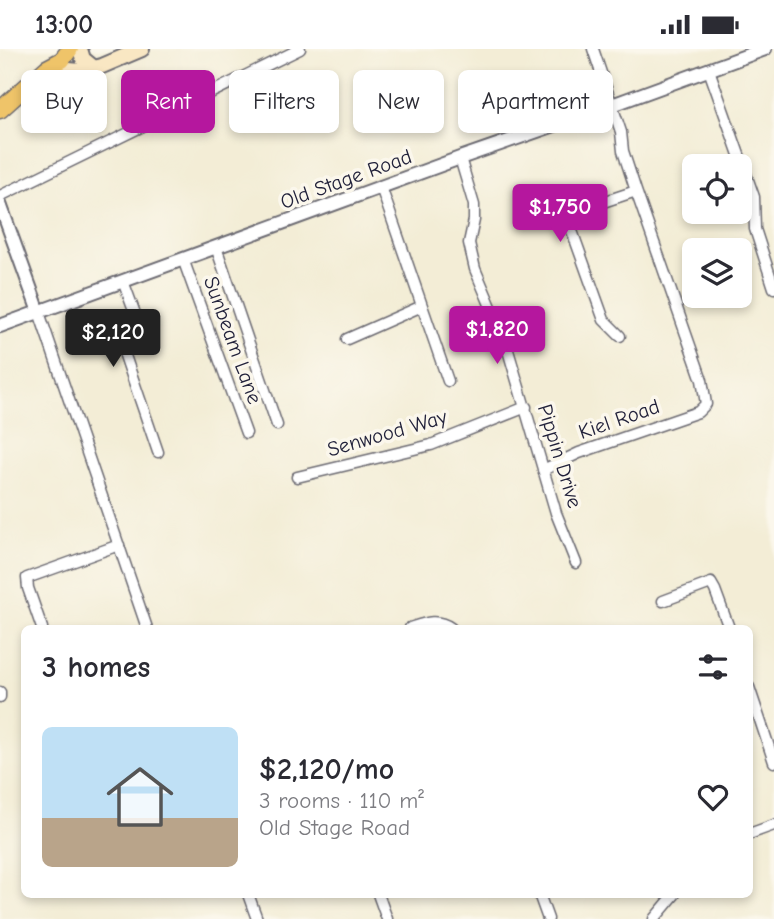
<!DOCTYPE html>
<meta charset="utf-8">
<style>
body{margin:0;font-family:"Comic Neue",sans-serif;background:#f2f2f3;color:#2b2b33;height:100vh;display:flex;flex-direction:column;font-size:26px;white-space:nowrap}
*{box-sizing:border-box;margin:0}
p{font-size:23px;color:#7c7c81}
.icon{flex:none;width:38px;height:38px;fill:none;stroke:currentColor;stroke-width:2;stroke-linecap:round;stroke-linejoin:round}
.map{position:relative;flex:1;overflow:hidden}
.sheet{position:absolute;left:21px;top:576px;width:732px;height:273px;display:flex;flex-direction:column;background:#fff;border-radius:10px;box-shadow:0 4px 10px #0003}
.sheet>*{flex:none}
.hud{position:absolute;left:21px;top:21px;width:733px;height:63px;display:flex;gap:14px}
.fabs{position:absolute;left:682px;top:105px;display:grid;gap:14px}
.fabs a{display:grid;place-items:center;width:70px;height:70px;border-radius:10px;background:#fff;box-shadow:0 4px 10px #0003;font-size:35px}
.price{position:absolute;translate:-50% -60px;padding:0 16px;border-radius:7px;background:#b5179e;color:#fff;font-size:23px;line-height:46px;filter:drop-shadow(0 2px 4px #0008)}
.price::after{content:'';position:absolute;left:50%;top:42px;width:21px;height:16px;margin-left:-10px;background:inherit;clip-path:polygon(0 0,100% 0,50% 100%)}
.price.current{background:#222;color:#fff}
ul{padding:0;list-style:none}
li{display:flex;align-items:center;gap:21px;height:175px;padding:0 21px}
li span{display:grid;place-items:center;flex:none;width:196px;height:140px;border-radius:10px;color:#555}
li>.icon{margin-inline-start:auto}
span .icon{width:84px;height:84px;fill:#fffc;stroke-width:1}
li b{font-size:30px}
h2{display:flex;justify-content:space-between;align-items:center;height:84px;padding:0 21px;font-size:30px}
.chip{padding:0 24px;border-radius:10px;background:#fff;box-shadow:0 4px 10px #0003;font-size:24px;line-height:63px}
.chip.current{background:#b5179e;color:#fff}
.status{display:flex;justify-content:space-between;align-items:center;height:49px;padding:0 35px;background:#fff;direction:ltr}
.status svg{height:19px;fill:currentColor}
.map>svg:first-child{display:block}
</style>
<div class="status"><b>13:00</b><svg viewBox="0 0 49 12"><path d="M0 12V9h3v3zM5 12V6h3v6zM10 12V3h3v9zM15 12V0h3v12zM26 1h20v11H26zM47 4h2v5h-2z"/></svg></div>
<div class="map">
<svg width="774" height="870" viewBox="0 0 774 870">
<rect width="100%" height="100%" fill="#fbf7ec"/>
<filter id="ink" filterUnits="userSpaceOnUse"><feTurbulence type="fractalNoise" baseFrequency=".0143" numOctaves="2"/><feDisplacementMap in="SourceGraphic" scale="14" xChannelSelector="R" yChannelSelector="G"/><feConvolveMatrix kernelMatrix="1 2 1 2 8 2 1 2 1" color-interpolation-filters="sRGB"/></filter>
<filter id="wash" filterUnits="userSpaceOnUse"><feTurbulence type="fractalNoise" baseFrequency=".00686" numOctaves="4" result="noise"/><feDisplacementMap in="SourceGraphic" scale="28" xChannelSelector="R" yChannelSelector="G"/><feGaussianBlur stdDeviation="1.57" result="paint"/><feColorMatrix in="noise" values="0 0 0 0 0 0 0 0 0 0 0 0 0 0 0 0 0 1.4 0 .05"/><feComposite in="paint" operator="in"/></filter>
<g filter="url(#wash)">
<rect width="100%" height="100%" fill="#f3edd6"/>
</g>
<g filter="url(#ink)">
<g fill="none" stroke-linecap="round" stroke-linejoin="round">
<defs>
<path id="minor" d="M709,21L754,148L755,180L774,239
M460,109L474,156V171L469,194L475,220L505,291L556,464L576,514
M381,138L448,332
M0,147L300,0
M216,198L277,376
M183,210L246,384
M123,232L137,270L135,275L119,289L158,403
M39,263L147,579
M620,287L604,271L571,179L574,167L582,160L636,142
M347,290L422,257
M543,421L579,404L698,363L706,355L702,331L636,142L623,102L621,83L593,0
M297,428L431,396L526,358
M663,552L711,534L715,541L729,579
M42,579L28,539L27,529L119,496
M410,579C425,574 437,569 451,579
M749,638L774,713
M0,643V648
M749,785L774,776
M248,845L257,870
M378,845L387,870
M539,845L548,870
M654,870L675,845"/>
<path id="tertiary" d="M0,155L39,263
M0,277L460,109L612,56L765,0"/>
<path id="secondary" d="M80,0L83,10L94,19
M30,37L69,21L90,23L94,19L102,17L142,0"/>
<path id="primary" d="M0,61L47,19L62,11L70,0"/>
</defs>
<use href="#minor" stroke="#6b6971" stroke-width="13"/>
<use href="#tertiary" stroke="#6b6971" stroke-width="16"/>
<use href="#secondary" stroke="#6b6971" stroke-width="18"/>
<use href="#primary" stroke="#6b6971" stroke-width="19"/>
<use href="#minor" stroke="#fff" stroke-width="10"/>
<use href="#tertiary" stroke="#fff" stroke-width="12"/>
<use href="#secondary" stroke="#f9e7c3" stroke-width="14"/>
<use href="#primary" stroke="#efc469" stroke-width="16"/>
</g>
</g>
<g text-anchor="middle" stroke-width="7" stroke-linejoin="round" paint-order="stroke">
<g font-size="21" fill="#22223b" stroke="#fbf7ec">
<text transform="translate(346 130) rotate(-20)" y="7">Old Stage Road</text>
<text transform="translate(233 291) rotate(70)" y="7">Sunbeam Lane</text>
<text transform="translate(619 370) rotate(-19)" y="7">Kiel Road</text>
<text transform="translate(387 384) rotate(-16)" y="7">Senwood Way</text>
<text transform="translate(560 407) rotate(73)" y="7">Pippin Drive</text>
</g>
</g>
</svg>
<div class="fabs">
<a><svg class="icon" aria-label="locate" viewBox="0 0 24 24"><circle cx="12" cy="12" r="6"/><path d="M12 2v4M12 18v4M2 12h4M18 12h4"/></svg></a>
<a><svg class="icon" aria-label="layers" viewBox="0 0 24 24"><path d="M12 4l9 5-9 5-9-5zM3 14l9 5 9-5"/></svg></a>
</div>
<b class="price" style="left:560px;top:195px">$1,750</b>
<b class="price" style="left:497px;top:317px">$1,820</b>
<b class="price current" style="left:113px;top:320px">$2,120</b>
<div class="hud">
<a class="chip">Buy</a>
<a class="chip current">Rent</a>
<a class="chip">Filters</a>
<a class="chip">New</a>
<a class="chip">Apartment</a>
</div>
<section class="sheet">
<h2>3 homes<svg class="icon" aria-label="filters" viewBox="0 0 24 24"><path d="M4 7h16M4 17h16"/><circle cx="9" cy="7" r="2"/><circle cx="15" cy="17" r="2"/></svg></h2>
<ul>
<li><span style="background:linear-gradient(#bfe0f5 65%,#b9a48a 0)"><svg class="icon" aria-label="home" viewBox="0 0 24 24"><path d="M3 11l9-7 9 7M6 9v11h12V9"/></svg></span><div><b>$2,120/mo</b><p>3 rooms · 110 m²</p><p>Old Stage Road</p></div><svg class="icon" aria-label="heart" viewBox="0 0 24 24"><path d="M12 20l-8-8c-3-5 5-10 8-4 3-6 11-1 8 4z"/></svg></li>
</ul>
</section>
</div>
